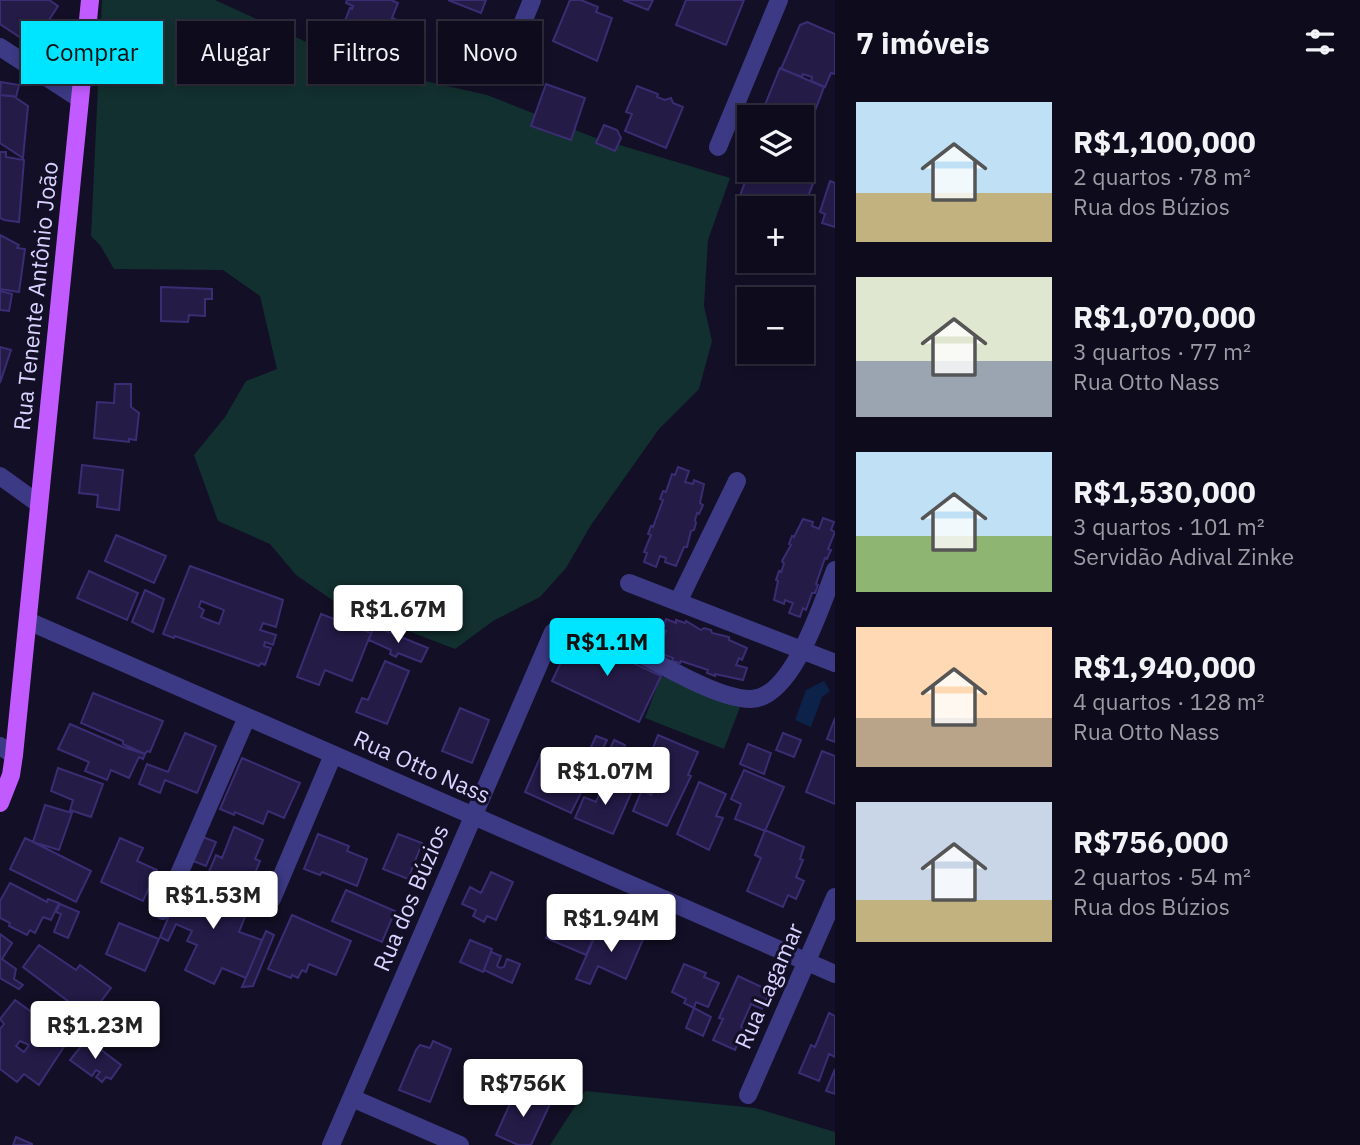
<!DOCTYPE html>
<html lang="pt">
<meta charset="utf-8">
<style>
body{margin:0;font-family:"IBM Plex Sans",sans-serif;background:#1c1929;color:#f1f3f6;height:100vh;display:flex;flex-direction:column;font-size:26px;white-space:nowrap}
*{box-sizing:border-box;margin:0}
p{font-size:23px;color:#9b9ba3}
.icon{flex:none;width:38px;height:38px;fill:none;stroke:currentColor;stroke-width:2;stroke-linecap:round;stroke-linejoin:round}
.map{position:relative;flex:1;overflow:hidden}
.sheet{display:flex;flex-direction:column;background:#0e0b1c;width:525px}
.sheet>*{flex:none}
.banner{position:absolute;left:21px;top:21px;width:665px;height:63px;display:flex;gap:14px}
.controls{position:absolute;left:737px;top:105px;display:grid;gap:14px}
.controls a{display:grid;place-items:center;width:77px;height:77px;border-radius:0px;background:#0e0b1c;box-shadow:0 4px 10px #0003,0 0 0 2px #2e2b3b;font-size:35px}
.price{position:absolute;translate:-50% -60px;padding:0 16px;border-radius:7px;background:#fff;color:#222;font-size:23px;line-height:46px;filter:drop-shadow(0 2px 4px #0008)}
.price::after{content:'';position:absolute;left:50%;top:42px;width:21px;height:16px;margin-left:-10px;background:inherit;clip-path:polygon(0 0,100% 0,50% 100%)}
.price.selected{background:#00e5ff;color:#111}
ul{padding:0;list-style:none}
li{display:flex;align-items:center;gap:21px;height:175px;padding:0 21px}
li span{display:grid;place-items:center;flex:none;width:196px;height:140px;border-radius:0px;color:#555}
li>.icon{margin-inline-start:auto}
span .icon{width:84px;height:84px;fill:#fffc;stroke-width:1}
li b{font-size:30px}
h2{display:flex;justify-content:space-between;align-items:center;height:84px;padding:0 21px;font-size:30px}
.pill{padding:0 24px;border-radius:0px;background:#0e0b1c;box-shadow:0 4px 10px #0003,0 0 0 2px #2e2b3b;font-size:24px;line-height:63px}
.pill.selected{background:#00e5ff;color:#111}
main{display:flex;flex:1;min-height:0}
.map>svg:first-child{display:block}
</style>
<main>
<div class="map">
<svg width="835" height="1145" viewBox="0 0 835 1145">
<rect width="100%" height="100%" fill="#130f26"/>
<path fill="#12302f" d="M102,0H215L359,66L487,95L593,137L730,178L708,240L704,306L712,341L699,389L659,429L591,525L566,568L540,597L493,621L455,649L338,604L296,575L270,544L218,521L194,455L225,417L246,381L277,369L260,296L223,270L114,269L100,245L91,236Z
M661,676L740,707L724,749L645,718Z
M585,1091L755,1108L835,1132V1145H550Z"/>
<path fill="#0c2248" d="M824,681L830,691L822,697L811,727L795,720L806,690Z"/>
<path fill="#241b47" stroke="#3b2d73" stroke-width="2" fill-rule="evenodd" d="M0,0H49L58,6L38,37L30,31L24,40L0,24Z
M347,0H391L398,3L392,18L397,20L380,60L344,49L345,46L338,44L345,26H343L350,8L352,9L353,6L346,3Z
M448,0H486L481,13Z
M570,0H581L598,7L596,12L612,18L597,61L553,41Z
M623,0H653L648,10Z
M686,0H744L726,45L676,25Z
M807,22L835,34V74L831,73L825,87L811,81L812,77L803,74L802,77L781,69L800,25Z
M780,68L824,87L813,116L799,111L797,117H760Z
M1,82L19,85L16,97L0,95Z
M546,84L585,98L571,140L531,126Z
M637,86L658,94L657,97L665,100L671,98L673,103L683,107L666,148L625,131L632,114L626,112Z
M0,95L13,96L28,106L23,158L0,143Z
M604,125L617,130L621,138L615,151L596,143Z
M0,152H6V157L24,160L19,222L4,220L0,218Z
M802,162L808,164L804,174L815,179L802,211V208H782L769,203L768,207L740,196L749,170H802Z
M830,181L835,183V227L822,223L825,214L820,212Z
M0,235L19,245L17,248L25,249L19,292L0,289Z
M161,287L212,289V299H205V316L189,315L188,322L161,321Z
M0,291L12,294L9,311L0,310Z
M0,347L11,350L0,383Z
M115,384H131V407L139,413L136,440L129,439V442L94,438L97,402L114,403Z
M82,465L123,470L119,510L97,507L98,495L79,493Z
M678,467L689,471L685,482L693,484L694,480L704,484L700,503L703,505L699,514L697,513L695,520L696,523L694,530L691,531L687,547H684L676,566L665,562L666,558L660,556L656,567L644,562L647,553L644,552L651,535L648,534L651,526L653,527L663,500L660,499L663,491L666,492L672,474L675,475Z
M823,518L834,522L831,530L835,532L828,549L831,550L827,559L825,558L816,584L818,585L815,593H812L806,610L803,608L800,617L789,613L793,603L785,600L784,604L774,600L778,581L776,580L779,571L781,572L784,564L782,561L791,545L789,544L792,536L794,537L803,519L813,522L812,526L819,529Z
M116,535L166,556L154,583L105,561Z
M190,566L283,600L276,627L263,623L260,630L276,635L273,645L265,642L264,646L271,648L265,665L261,663L259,666L175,636L174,638L163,634ZM201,601L224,610L219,624L201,617L204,610L199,607Z
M89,571L138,593L127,620L77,598Z
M145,590L164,599L153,632L132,622Z
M321,614L371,633L352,681L325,670L319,685L297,677Z
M666,619L676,623V620L685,623L686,621L701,630L704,628L711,630L712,633L729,637V640L747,648L742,660L739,658L736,665L747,668L743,680L715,674V676L707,673L708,670L681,661L680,663L672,661L673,658L655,651L657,648L648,645L652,634L663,638L666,631L662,630Z
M374,626L428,648L421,662L398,653L396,657L390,654L391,650L369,640Z
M574,635L661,676L639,722L552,681Z
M385,661L409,671L387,724L356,712L362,698L368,700Z
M93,693L163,721L150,752L147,751L145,754L123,744V741L81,723Z
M460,708L489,720L472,763L442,751Z
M835,718V742L827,739Z
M70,724L123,747L145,754L143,759L139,757L129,778L111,770L107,780L85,771L89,762L58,749Z
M185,733L216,746L197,793L165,780L160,793L139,784L147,764L168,772Z
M783,733L801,740L794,757L776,750Z
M658,735L698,752L688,775L691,776L667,826L633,811L642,790L651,795L661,772L646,766Z
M596,736L607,740L571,813L525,792L542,753L555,759L559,750L572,756L576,749L588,754Z
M614,740L625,745L622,753L627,755L622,768L604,762Z
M748,744L771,753L764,774L740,764Z
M822,751L835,756V804L806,792Z
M242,758L300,783L284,818L268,811L263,824L235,812L234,815L220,809Z
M58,768L103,784L91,817L70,810L73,800L51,791Z
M744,770L784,787L765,831L735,819L741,804L731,799Z
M606,779L632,791L613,834L575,818L584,797L596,802Z
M699,782L726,794L716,816L723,818L709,850L677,834Z
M45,805L72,813L59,850L33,842Z
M234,827L263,840L255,859L260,861L245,898L205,881L216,855L222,858Z
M765,830L804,847L800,859L803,860L796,877L804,881L796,899L788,895L783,907L747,891L761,858L755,855Z
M318,834L349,846L347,851L367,859L357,886L322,872L320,875L304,869Z
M398,834L422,843L408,879L383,869Z
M203,837L216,842L206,866L193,861Z
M25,838L91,871L76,902L10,869Z
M120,838L143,848L137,861L157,870L143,901L101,882Z
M491,872L513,882L496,920L487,916L484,922L473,916L476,910L462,904L470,887L481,893Z
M186,876L250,904L239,932L262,940L246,978L222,968L214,984L185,970L197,945L187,941L192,931L176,924L168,941L160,937Z
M10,883L47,902L48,899L59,903L51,920L43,917L35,933L30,930L27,935L9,926L10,923L0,918V901Z
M346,890L395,911L382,942L332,921Z
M562,902L602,919L586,955L546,938Z
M60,904L79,912L68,938L54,932L61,914L56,912Z
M292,915L351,941L336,975L309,964L306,972L302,970L298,978L292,975L291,978L268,969Z
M119,923L159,939L145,971L106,954Z
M619,926L644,937L626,979L598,966L590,984L576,979L597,932L613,939Z
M266,931L274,935L253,986L242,987Z
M0,934L12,943L2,959L16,969L14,979L23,985L19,989L0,978Z
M470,940L492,949L483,972L460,962Z
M39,945L76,970L80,965L111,988L89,1017L23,967Z
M491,952L501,956L497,966L500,968L504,967L507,959L520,964L512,983L484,970Z
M684,964L706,973L704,977L719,983L708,1007L696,1002L694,1008L684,1003L686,999L672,992Z
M738,976L770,991L762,1009L751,1004L741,1027L744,1029L735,1050L713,1040L723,1019L719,1018Z
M15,1000L69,1039L39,1085L24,1074L17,1082L0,1069V1029L4,1024L0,1019ZM20,1041L29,1045L24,1052L16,1046Z
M694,1008L711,1017L703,1036L686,1028Z
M829,1013L835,1016V1057L829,1054L819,1081L799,1073L811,1045L815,1047Z
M87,1039L121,1065L111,1079L106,1077L102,1082L96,1077L100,1072L96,1070L92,1076L70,1060Z
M433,1041L451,1049L430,1102L399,1090L416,1050L420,1045L430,1048Z
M835,1069V1094L826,1091Z
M517,1088L550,1104L531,1145H518L496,1135Z
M16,1137L32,1144V1145H13Z"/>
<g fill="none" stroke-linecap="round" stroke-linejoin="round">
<path stroke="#3d3a85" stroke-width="18" d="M0,47L80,99
M505,66L532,0
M718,147L779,0
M0,476L39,504
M629,583L835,663
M678,602L737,481
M28,621L835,974
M638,653C666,667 721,700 751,699C793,698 822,603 835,570
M0,746L14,755
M272,899L333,755
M163,911L247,717
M748,1095L835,897
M352,1098L460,1145
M331,1145L553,632"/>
<path stroke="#c25bff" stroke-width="18" d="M0,803L11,775L14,755L90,0"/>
</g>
<g text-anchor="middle" stroke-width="6" stroke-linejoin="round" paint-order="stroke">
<g font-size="23" fill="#d9d4ff" stroke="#130f26">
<text transform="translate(36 296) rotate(-84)" y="8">Rua Tenente Antônio João</text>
<text transform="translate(422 767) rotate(24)" y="8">Rua Otto Nass</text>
<text transform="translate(411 898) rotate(-67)" y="8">Rua dos Búzios</text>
<text transform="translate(769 986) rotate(-66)" y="8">Rua Lagamar</text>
</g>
</g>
</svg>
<div class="controls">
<a><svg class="icon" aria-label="layers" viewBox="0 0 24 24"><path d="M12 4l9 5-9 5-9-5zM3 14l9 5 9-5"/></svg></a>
<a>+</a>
<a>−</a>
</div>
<b class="price" style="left:398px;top:645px">R$1.67M</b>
<b class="price selected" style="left:607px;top:678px">R$1.1M</b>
<b class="price" style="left:605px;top:807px">R$1.07M</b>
<b class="price" style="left:213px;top:931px">R$1.53M</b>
<b class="price" style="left:611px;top:954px">R$1.94M</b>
<b class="price" style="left:95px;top:1061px">R$1.23M</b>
<b class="price" style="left:523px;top:1119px">R$756K</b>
<div class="banner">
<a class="pill selected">Comprar</a>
<a class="pill">Alugar</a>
<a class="pill">Filtros</a>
<a class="pill">Novo</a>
</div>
</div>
<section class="sheet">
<h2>7 imóveis<svg class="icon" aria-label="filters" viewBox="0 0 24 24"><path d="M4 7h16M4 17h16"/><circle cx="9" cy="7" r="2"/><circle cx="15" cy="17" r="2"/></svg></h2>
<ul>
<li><span style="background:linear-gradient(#bfe0f5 65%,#c2b280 0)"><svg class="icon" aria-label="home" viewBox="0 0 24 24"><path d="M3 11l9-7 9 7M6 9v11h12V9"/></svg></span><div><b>R$1,100,000</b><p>2 quartos · 78 m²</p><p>Rua dos Búzios</p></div></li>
<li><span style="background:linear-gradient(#dfe7d0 60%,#9aa5b1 0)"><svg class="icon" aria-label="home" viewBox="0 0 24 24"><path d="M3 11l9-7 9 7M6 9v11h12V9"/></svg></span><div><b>R$1,070,000</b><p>3 quartos · 77 m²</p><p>Rua Otto Nass</p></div></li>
<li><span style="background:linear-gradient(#bfe0f5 60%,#8fb573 0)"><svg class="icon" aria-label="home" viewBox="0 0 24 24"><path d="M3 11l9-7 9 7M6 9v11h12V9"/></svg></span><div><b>R$1,530,000</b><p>3 quartos · 101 m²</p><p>Servidão Adival Zinke</p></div></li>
<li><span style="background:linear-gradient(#ffd9b3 65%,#b9a48a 0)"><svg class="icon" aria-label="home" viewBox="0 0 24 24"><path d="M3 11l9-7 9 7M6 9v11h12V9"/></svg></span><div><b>R$1,940,000</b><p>4 quartos · 128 m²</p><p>Rua Otto Nass</p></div></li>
<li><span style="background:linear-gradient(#c9d6e8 70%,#c2b280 0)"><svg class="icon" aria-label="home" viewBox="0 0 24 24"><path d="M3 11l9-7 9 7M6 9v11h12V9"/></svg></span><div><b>R$756,000</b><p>2 quartos · 54 m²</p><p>Rua dos Búzios</p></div></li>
</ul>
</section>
</main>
